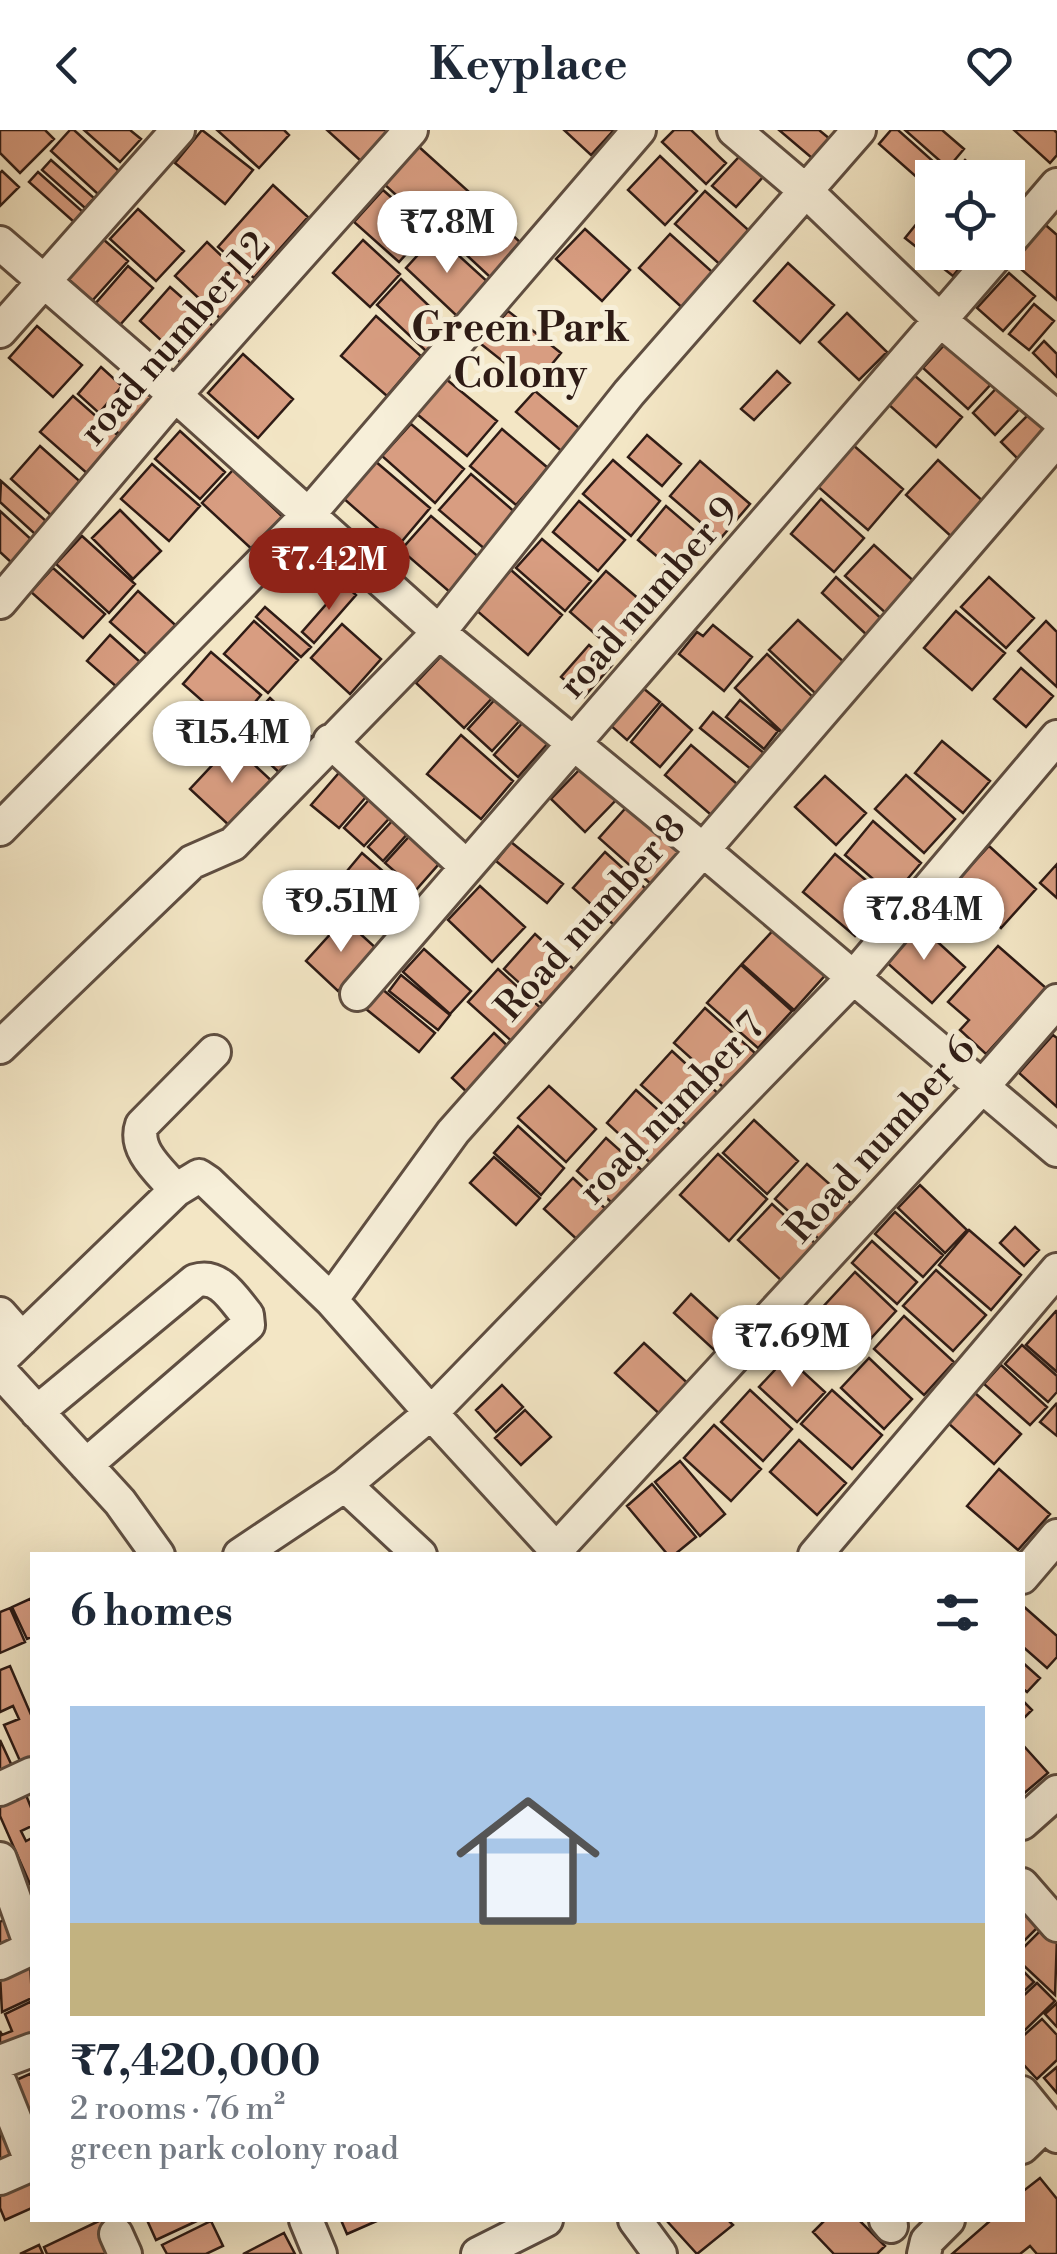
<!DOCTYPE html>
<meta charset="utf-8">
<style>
body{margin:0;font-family:"Libre Bodoni",serif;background:#f2f2f3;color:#1f2937;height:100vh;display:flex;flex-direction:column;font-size:38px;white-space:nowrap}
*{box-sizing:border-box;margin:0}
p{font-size:32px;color:#747a83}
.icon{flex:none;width:55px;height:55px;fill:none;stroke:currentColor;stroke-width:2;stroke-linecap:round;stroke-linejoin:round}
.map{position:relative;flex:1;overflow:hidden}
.side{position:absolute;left:30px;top:1422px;width:995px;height:670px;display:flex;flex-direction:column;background:#fff;border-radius:0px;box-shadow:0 10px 40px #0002}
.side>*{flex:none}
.buttons{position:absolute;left:915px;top:30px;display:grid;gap:20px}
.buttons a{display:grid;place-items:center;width:110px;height:110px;border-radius:0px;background:#fff;box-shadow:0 10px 40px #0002;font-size:50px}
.price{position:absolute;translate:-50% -85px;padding:0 22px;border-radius:35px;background:#fff;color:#222;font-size:32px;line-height:65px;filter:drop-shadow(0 2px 5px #0008)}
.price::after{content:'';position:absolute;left:50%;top:60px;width:30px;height:22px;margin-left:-15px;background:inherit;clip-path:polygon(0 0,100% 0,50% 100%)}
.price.current{background:#8f2418;color:#fff}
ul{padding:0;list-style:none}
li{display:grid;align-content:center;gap:20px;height:530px;padding:0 40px}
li+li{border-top:2px solid #e0e1e3}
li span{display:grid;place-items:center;height:310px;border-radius:0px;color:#555}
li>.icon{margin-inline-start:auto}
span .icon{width:180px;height:180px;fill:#fffc;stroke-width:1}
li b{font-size:42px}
h2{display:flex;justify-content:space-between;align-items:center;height:120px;padding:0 40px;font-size:42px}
header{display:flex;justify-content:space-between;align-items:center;height:130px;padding:0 40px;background:#fff;font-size:45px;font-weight:800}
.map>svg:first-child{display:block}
</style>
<header><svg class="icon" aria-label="back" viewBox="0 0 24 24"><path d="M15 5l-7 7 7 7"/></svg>Keyplace<svg class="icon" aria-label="heart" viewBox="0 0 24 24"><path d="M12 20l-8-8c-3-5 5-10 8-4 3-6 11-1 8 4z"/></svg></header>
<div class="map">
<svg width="1057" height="2124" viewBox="0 0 1057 2124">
<rect width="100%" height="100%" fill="#f3e6c5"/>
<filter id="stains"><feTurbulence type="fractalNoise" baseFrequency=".002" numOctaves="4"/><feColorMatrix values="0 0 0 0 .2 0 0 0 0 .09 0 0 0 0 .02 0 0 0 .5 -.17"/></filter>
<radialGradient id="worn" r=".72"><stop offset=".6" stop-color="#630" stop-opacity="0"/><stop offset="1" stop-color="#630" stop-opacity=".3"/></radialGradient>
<path fill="#d89d81" stroke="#2e1b15" stroke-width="2.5" d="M0,0H45L54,9L20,43L0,23Z
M70,0H74L120,42L99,65L51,21Z
M84,0H130L141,9L120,32Z
M202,0L253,40L225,74L175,33Z
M217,0H284L289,5L259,38Z
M327,0H391L362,32Z
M564,0H614L591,25Z
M674,0H691L726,33L706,54L662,12Z
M779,0H819L836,14L819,34Z
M891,0H898L944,41L938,48H932L929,58L879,14Z
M905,0H942L964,19L948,38Z
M1014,0H1054L1057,3V25L1050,33Z
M750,15L773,36L736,77L712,56Z
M418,16L468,61L433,99L384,54Z
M660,26L697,61L665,95L628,60Z
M51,30L94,68L85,78L42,40Z
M965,30L984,48L951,46Z
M2,41L19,57L0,76V43Z
M38,42L83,82L74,92L29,52Z
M273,55L308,87L254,148L218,117Z
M383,60L428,100L399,132L354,92Z
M705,61L755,106L725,139L675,94Z
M473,68L522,114L490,147L441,101Z
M931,76L932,122H972L953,146L905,108Z
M138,79L184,121L156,151L110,109Z
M1041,91L1057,105V170L1009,129Z
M585,99L630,140L602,171L556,129Z
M670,104L720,149L689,184L639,138Z
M436,105L489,153L458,187L406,138Z
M103,109L128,131L92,171L67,148Z
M363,110L400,144L370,177L333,143Z
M207,112L257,160L225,193L175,146Z
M788,133L834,175L800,213L754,171Z
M128,136L153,158L119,196L95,174Z
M1009,143L1035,166L1003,201L977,178Z
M401,149L451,197L427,222L377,175Z
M170,157L194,178L163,212L140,191Z
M1034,174L1054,191L1029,220L1009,204Z
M508,181L561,223L534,256L481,214Z
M197,182L222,204L190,241L165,219Z
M847,183L887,222L859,250L819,212Z
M376,186L421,226L387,266L341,226Z
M37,196L82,235L53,267L9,228Z
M948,211L993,252L968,279L923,238Z
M1044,211L1057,224V247L1033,223Z
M243,224L293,269L258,308L208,263Z
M101,237L122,256L99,283L78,264Z
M777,241L790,253L754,290L741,279Z
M914,245L962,287L936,317L888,274Z
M1006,248L1028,270L995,305L973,283Z
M446,249L497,291L467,326L417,284Z
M135,252L159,273L126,310L102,289Z
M535,261L585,303L566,325L516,282Z
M73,266L122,309L89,345L40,302Z
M1036,277L1057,298L1024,335L1001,312Z
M411,294L464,339L435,373L382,326Z
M502,299L548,338L516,375L470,336Z
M180,301L225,342L200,369L155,329Z
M647,305L681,334L662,356L628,327Z
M852,314L903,359L868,400L816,355Z
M40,316L85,356L55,389L11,349Z
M613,330L660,371L631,406L583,364Z
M938,330L986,374L954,409L906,365Z
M375,331L430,378L398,416L343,368Z
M700,331L750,374L720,409L670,366Z
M152,334L200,376L169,411L121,369Z
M233,340L286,390L256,423L202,373Z
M471,344L517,384L486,420L439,380Z
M1,351L46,391L35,404L0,372Z
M821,369L864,408L834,442L791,404Z
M579,371L625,410L598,441L553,402Z
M666,376L710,414L681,447L638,410Z
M120,380L161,421L133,449L92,408Z
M0,381L33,411L13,434L0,422Z
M431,386L481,429L451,463L401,420Z
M82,406L135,454L109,483L56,434Z
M542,409L591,451L565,481L516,438Z
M874,415L917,454L889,486L845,446Z
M53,438L105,484L83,508L31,462Z
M511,440L562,485L528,525L476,480Z
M606,441L654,482L618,524L570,482Z
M836,447L885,492L870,508L822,463Z
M989,447L1034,488L1006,518L961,477Z
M344,454L356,465L314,513L302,502Z
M138,461L183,502L155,532L110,492Z
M265,477L311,517L301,527L256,487Z
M956,481L1005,523L972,560L924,518Z
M798,490L845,533L816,564L769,520Z
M254,491L298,530L268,563L224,524Z
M1046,491L1057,502V557L1018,521Z
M342,494L381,529L350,564L311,528Z
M713,495L752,527L724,561L679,524L697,502L703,506Z
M110,505L149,540L126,565L87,531Z
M589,515L612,535L584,567L561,547Z
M446,521L494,566L464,598L416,553Z
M211,522L261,565L233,598L183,554Z
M767,524L815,569L783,603L735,558Z
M1021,538L1053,566L1026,597L994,569Z
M643,558L660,572L627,610L610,595Z
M499,565L524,586L492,621L468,599Z
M270,568L317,612L284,647L237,603Z
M740,570L778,601L764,619L726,587Z
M662,574L692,600L660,637L631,612Z
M713,582L765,624L752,640L700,598Z
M525,590L550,611L518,647L494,625Z
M461,605L513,651L481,689L427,644Z
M942,611L990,651L963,683L915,643Z
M232,614L275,654L233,699L190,659Z
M691,615L743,659L717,690L665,645Z
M584,635L618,668L585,702L551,669Z
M344,637L372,660L339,698L311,675Z
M906,645L955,689L924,723L875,679Z
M825,646L866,683L836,715L795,677Z
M374,664L395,682L364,716L344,698Z
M631,672L685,720L653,756L599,708Z
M394,689L409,702L383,731L368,717Z
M873,691L921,733L893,766L845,725Z
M415,700L445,727L416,760L385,733Z
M511,712L563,754L547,773L496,731Z
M989,716L1036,759L1001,798L953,755Z
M605,722L646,759L614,795L573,758Z
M362,723L414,768L383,803L332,759Z
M835,724L887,768L855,806L803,762Z
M1057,734V768L1040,753Z
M480,756L525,797L492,832L448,790Z
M344,789L377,819L338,861L306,831Z
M917,793L965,837L932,873L884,830Z
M778,795L829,841L794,880L742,834Z
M535,804L578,843L547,878L504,839Z
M998,816L1046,858L986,924L960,900L969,890L948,872Z
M424,819L471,861L450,884L403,842Z
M741,835L792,881L758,918L707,873Z
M498,839L545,882L516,915L468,872Z
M401,845L450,885L438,900L389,861Z
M382,859L435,903L419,922L366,879Z
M705,878L755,923L724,958L674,913Z
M494,903L515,923L472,967L452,948Z
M1053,905L1057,908V977L1019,943Z
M672,921L722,967L692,1000L641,955Z
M549,956L596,999L566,1032L518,988Z
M636,960L687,1006L657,1039L607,993Z
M754,990L798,1031L767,1064L723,1023Z
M518,996L564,1038L541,1065L494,1023Z
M606,1008L653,1050L623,1083L577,1041Z
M718,1024L767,1069L729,1111L680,1065Z
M494,1027L540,1068L516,1095L470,1053Z
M807,1034L853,1075L820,1110L775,1069Z
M573,1048L611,1084L583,1115L544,1079Z
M920,1055L967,1100L945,1123L898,1078Z
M772,1074L818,1116L784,1153L738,1110Z
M895,1082L943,1125L923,1147L875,1104Z
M1015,1097L1039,1120L1024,1136L1000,1113Z
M969,1100L1021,1145L991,1180L939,1135Z
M872,1111L917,1152L897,1174L852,1133Z
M936,1140L986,1185L953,1221L903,1176Z
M855,1142L896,1181L863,1217L821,1179Z
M691,1164L741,1210L724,1229L674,1183Z
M1056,1181H1057V1242L1026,1215Z
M904,1186L954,1232L924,1265L874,1219Z
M644,1213L694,1259L665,1289L615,1243Z
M1022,1215L1057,1246V1262L1048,1272L1005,1234Z
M787,1227L825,1262L797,1292L759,1257Z
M869,1228L912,1269L884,1299L841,1258Z
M1001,1235L1047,1277L1030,1295L984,1254Z
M502,1255L523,1277L496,1302L476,1280Z
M750,1260L792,1299L763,1331L721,1292Z
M832,1260L882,1305L852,1339L801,1294Z
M975,1263L1021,1304L994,1334L948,1293Z
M1056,1274L1057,1276V1306L1040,1292Z
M525,1280L551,1307L521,1335L495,1308Z
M714,1295L761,1339L731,1371L684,1328Z
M799,1310L846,1353L817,1385L770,1342Z
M680,1331L725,1384L700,1406L655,1352Z
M999,1339L1050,1384L1018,1420L967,1376Z
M652,1354L696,1407L674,1425H668L627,1376Z
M32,1468V1507L27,1509L12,1477Z
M1022,1475L1057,1506V1527L1047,1538L1022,1516Z
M10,1478L25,1512L0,1523V1482Z
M1022,1532L1040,1548L1027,1562L1022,1558Z
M10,1536L32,1587V1626L20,1631L4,1595L19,1589L13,1576L0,1582V1540Z
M1022,1570L1032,1580L1022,1590Z
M0,1610L12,1636L0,1642Z
M1022,1614L1048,1643L1022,1665Z
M24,1660L32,1680V1696L21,1701L26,1711L32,1708V1753L30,1754L0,1686V1671Z
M1022,1762L1048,1787L1022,1813Z
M12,1786L26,1816L0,1828V1792Z
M1045,1796L1057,1807L1055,1865L1022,1834V1819Z
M30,1832L32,1868L2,1882L0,1845Z
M1022,1840L1034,1852L1022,1863Z
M1037,1853L1055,1871L1023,1902L1022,1867Z
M32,1871V1911L0,1926V1901L2,1905L12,1901L5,1884Z
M1057,1873V1897L1045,1884Z
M1042,1889L1057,1905V1930L1037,1949L1022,1933V1907Z
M1057,1937V1963L1044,1948Z
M32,1943V2016L5,1955Z
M10,1996L25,2030L0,2041V2000Z
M32,2047V2078L5,2090L0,2078V2056Z
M1040,2048L1057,2069V2124H1037L1030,2116L1020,2124H952L991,2090H1022V2062Z
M101,2090L117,2124H47L44,2117Z
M147,2090H199L156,2110Z
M341,2090H379L347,2104Z
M666,2090H728L733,2095L697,2124Z
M825,2090H859L885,2116L877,2124H834L813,2102Z
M211,2091L223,2116L206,2124H167L162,2115Z
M284,2103L295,2124H243Z
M39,2115L43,2124H20Z"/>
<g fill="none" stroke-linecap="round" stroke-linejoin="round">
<defs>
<path id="minor" d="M734,0L807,62L940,190L1057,288
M1008,112L1057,55
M0,113L175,265L448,510L703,720L1057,1020
M0,201L178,0
M0,472L175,265L411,0
M330,611L467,737
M0,699L309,384L639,0
M357,864L999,122
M0,917L192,732L233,714L439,502L629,263L859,0
M176,1060L199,1046L208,1052L331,1170L453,1002L703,720L1057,309
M331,1170L431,1283L853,848L1057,607
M0,1184L22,1209
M0,1230L176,1060C161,1042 133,1020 142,995L214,922
M0,1241L120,1372L158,1425
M37,1282L195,1151C219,1143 233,1168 247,1185L248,1195L86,1335
M345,1355L420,1425
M557,1419L982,957L1057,871
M240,1425L345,1355L431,1283L561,1425
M815,1425L1057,1140
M1022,1447L1057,1406
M0,1659L32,1644
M1022,1693L1057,1662
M0,1729L32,1819
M1022,1755L1057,1795
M0,1833L32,1818
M0,1932L32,1920
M0,1953L32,2033
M1022,1963L1057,2006
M1022,2017L1047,1993
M0,2048L32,2034
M306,2090L320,2124
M635,2090L660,2124
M886,2090L891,2096
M116,2104L125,2124
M478,2124L546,2090
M924,2124L927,2111L948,2090"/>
</defs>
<use href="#minor" stroke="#5f4e41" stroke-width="38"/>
<use href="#minor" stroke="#f7efd9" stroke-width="32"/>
</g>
<g text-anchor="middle" stroke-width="10" stroke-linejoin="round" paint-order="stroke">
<g font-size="38" fill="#2e1b15" stroke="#f7efd9">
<text transform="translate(174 208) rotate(-49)" y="13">road number 12</text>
<text transform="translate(648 467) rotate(-49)" y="13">road number 9</text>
<text transform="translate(590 787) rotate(-48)" y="13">Road number 8</text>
<text transform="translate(671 978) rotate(-46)" y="13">road number 7</text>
<text transform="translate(880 1009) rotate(-48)" y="13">Road number 6</text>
</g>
<g font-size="40" font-weight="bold" fill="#2e1b15" stroke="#f7efd9">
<text x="520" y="211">Green Park<tspan x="520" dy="46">Colony</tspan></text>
</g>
</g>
<rect width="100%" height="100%" filter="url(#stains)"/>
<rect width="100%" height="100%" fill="url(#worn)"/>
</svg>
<div class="buttons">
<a><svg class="icon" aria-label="locate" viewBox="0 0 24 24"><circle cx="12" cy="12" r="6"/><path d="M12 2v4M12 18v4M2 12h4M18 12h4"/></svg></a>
</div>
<b class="price" style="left:447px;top:146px">₹7.8M</b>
<b class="price current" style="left:329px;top:483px">₹7.42M</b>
<b class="price" style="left:232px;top:656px">₹15.4M</b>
<b class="price" style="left:341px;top:825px">₹9.51M</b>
<b class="price" style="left:924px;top:833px">₹7.84M</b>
<b class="price" style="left:792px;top:1260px">₹7.69M</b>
<section class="side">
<h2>6 homes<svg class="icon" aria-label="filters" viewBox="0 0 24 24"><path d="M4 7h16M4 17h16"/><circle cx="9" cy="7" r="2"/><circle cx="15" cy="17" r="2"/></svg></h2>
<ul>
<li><span style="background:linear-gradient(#a9c7e8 70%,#c2b280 0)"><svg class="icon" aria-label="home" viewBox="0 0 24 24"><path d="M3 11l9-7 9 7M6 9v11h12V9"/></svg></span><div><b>₹7,420,000</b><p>2 rooms · 76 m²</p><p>green park colony road</p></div></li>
</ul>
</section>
</div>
